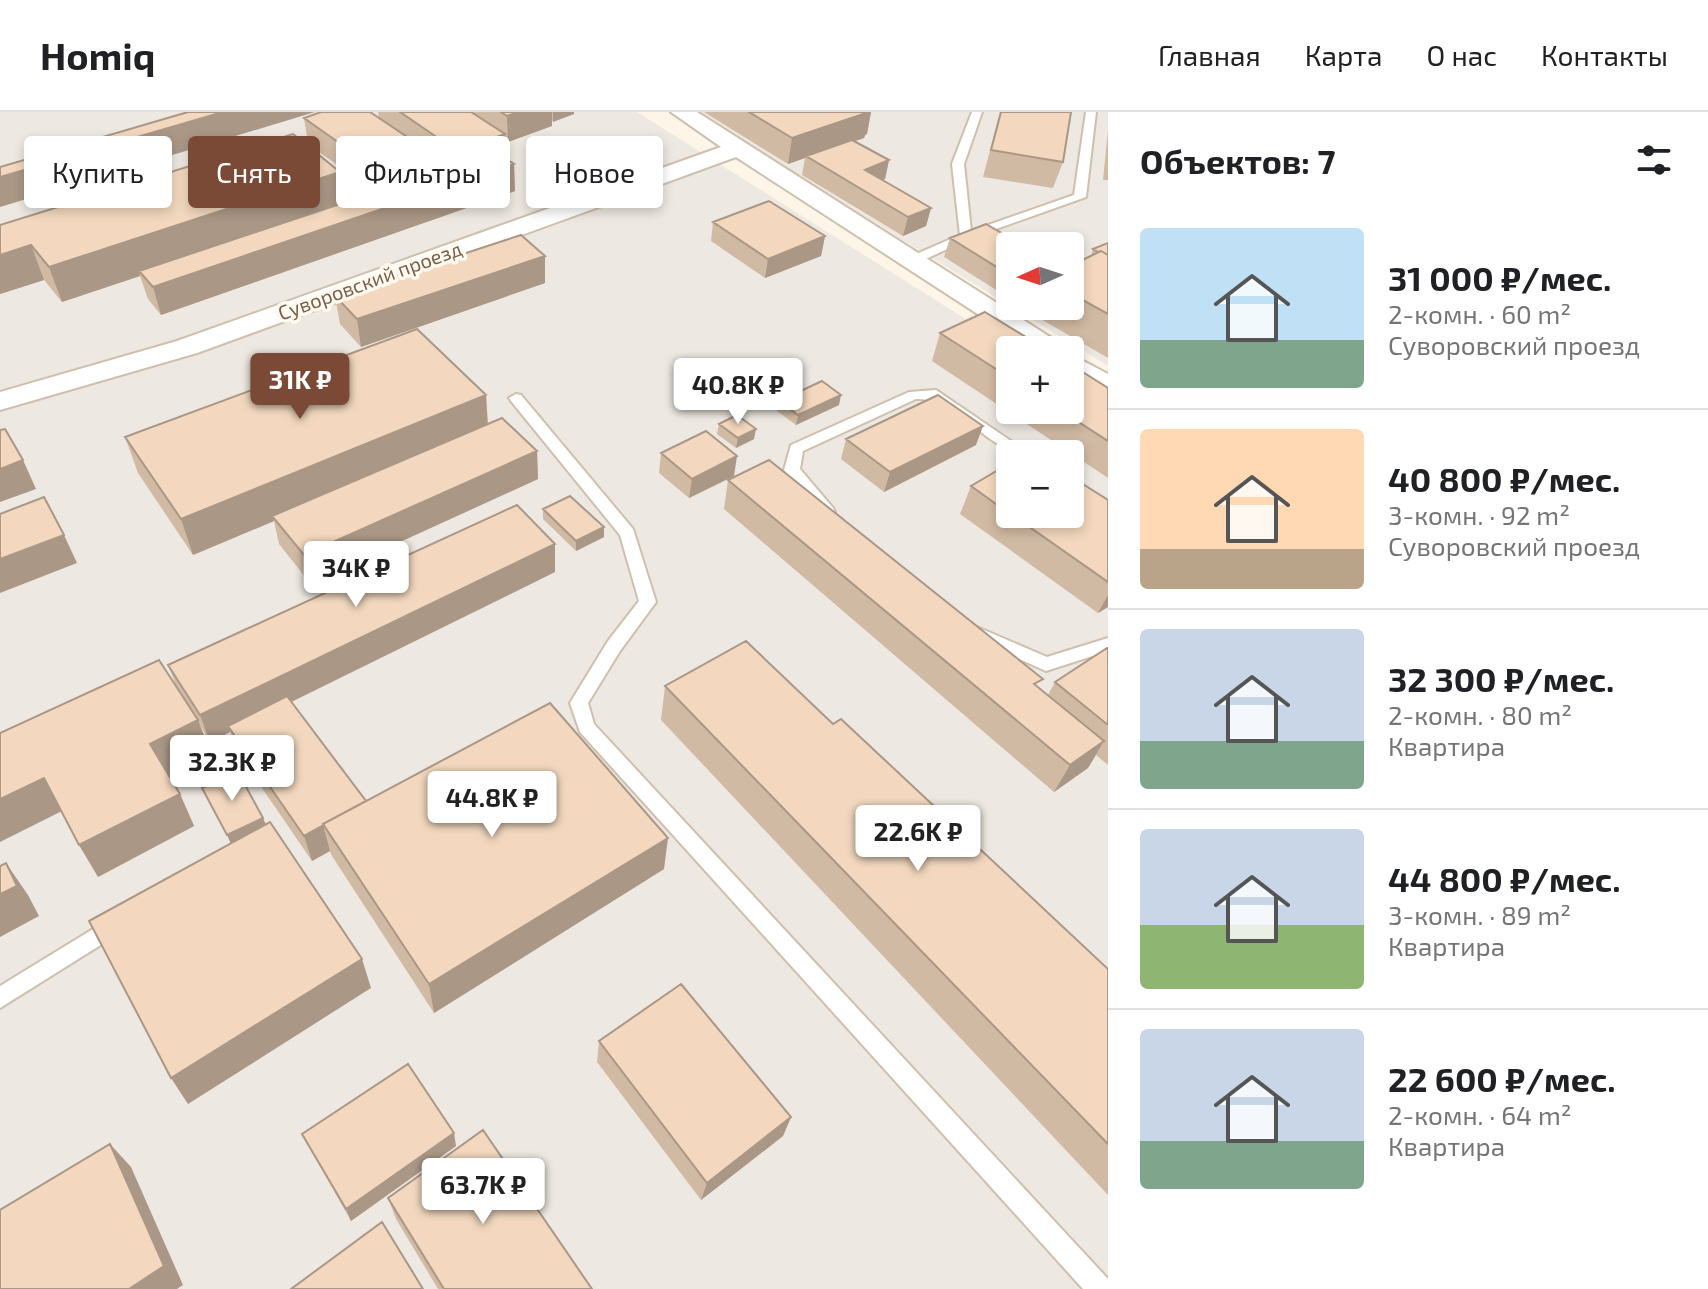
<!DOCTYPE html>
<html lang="ru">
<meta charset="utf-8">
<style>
body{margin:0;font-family:"Exo 2",sans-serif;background:#f6f6f6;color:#202124;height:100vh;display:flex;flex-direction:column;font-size:30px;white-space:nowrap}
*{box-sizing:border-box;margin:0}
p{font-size:26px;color:#757577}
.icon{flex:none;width:44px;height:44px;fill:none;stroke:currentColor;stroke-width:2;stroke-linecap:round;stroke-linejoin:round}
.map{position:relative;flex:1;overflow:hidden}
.panel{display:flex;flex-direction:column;background:#fff;width:600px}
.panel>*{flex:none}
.banner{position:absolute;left:24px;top:24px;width:760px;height:72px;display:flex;gap:16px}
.needle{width:52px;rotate:267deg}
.tools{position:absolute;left:996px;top:120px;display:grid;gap:16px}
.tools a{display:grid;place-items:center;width:88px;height:88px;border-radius:8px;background:#fff;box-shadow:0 4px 12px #0003;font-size:40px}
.price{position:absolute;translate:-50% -68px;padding:0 18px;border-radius:8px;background:#fff;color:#222;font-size:26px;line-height:52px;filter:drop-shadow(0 2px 4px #0008)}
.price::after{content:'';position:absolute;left:50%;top:48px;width:24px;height:18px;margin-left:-12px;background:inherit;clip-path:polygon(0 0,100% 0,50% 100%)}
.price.active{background:#7a4a36;color:#fff}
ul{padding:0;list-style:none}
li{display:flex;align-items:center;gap:24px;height:200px;padding:0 32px}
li+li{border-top:2px solid #e0e0e0}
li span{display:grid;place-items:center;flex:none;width:224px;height:160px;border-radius:8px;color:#555}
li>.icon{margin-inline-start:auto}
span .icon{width:96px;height:96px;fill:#fffc;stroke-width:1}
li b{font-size:34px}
h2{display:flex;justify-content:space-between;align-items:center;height:96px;padding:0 32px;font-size:34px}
.pill{padding:0 28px;border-radius:8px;background:#fff;box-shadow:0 4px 12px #0003;font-size:28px;line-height:72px}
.pill.active{background:#7a4a36;color:#fff}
header{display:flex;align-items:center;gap:48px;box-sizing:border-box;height:112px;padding:0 40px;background:#fff;border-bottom:2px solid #e0e0e0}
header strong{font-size:38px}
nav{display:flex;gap:44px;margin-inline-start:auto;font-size:28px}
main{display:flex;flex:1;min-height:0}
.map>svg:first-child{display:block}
</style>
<header>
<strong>Homiq</strong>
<nav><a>Главная</a><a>Карта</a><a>О нас</a><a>Контакты</a></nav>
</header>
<main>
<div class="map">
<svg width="1108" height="1177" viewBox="0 0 1108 1177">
<rect width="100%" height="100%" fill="#fdf6e8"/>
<path fill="#ede8e1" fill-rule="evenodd" d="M0,0H637L1015,238H1010V298L1108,297V1177H0ZM1010,342H1070V402H1010Z
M694,0H1108V254ZM1010,134H1070V194H1010Z"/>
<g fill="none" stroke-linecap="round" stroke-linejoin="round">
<defs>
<path id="service" d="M972,0H982L964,52L971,119L1074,83L1086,0H1096L1086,85L971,126L915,152H907V146L960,123L952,52Z
M936,278L1030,342C986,342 960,285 916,287L803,339L800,357L833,396L835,400L833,404H821L784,358L791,333L909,280Z
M516,282L521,283L633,417L656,490L620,539L588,591L594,612L1108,1167V1177H1083L580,620L570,591L608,529L639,489L620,423L511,289L509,286Z
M977,515L1047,545L1108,526V539L1046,559L971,525L968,521L971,517Z
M116,803L123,805L126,812L123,819L0,896V874Z"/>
<path id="minor" d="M671,0H697L1061,232L1065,238H1033L736,45L197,241L0,298V280L177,229L721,35Z
M1070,242L1108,262V283L1098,280L1070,262Z"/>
</defs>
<use href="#service" stroke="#cfbfad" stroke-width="4"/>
<use href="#minor" stroke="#cfbfad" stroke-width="4"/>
<use href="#service" fill="#fff" fill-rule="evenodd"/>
<use href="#minor" fill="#fff" fill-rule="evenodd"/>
</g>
<path fill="#d1baa4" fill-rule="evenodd" d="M378,0H574V2L552,9V14L508,30L505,28L506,47L514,52L515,79L161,203L148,187L140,164L62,190L44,168L0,182V113L340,60L344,91L375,80L308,32L304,6H379ZM438,51L446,56L439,59Z
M704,0H871L867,22L865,23L864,26L855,29L889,48L885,67L883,68L931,96L926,114L903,124L802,63L805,46L788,52Z
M1000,0H1071L1063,50L1053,76L983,65Z
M1108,18V68H1103Z
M713,110L825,124L821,144L765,166L711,129Z
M950,126L1010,134V177L1001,181L944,145Z
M1108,131V246L1032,202L1035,194H1070V154L1091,144L1093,137Z
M545,171L361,235L340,212L335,184Z
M940,221L1010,238V298H1070L1108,276V366L932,249Z
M486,283L488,312L537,339L538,367L310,471L279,432L274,409L193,443L138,361L125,325Z
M779,289L839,293L796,313L777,299Z
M719,312L754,327L736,336L717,322Z
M846,327L976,333L884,380L841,347Z
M661,341L734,364L689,386L659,361Z
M728,368L1039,576L1048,583L1055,570L1108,536V653L1096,643L1088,656L1054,680L724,397Z
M971,374L1108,388V495L1098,501L960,402Z
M543,397L604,415V425L576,439L543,407Z
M555,460L291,590L366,689L664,757L434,901L332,744L330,739L312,749L238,641L230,620L210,630L200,613L211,642L169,663L180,682L194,714L98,765L177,576L168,553Z
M665,574L833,612L1108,857V1083L661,608Z
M599,929L791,1005L783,1024L701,1088L597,950Z
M302,1022L456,1034L351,1109Z
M388,1086L592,1177H438L396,1107Z"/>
<path fill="#aa9786" d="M223,0H315L0,95V65Z
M518,0H552V14L508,30L507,4Z
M553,0H574V2L553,10Z
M865,0H871L867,22L865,23L864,26L808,45L806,44L805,46L788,52L792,26Z
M505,22L506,48L459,65L457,39Z
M437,45L440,72L389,91L386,64Z
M889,48L885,67L861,76L865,58Z
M514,52L515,79L161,203L153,175Z
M340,60L345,94L139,159L140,164L62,190L49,155Z
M931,96L926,114L903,124L908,105Z
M825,124L821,144L765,166L768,147Z
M31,133L44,168L0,182V143Z
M545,144V171L361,235L357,207Z
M1010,161V177L1001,181L1008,162Z
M486,283L488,319L272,404L274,409L193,443L181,407Z
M841,283L839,293L796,313L798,303Z
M983,314L976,333L884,380L890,360Z
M756,317L754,327L736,336L738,326Z
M537,339L538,367L310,471L304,443Z
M737,344L734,364L689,386L692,367Z
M23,348L36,377L0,390V357Z
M604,415V425L576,439V429Z
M64,423L77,451L0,481V447Z
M555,432V460L232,619L228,614L230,620L210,630L200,603Z
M1108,483V495L1098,501Z
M198,608L211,642L165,665L150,632Z
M1104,629L1088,656L1054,680L1070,653Z
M44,666L64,698L0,730V687Z
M180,682L194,714L98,765L79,733Z
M263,706L267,715L231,732L227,723Z
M323,713L330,739L312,749L304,724Z
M668,726L664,757L434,901L429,872Z
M6,751L28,783L39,804L0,825V782Z
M362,847L371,876L188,992L171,966Z
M791,1005L783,1024L701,1088L707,1071Z
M454,1021L456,1034L351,1109L346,1097Z
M110,1032L131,1055L183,1173L177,1177H129Z"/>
<path fill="#f3d8bf" stroke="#aa9786" stroke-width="2" d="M188,0H223L0,65V55Z
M321,0H370L437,45L386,64L304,6Z
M400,0H471L505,22L457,39Z
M501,0H518L507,4Z
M749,0H869L792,26Z
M1001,0H1071L1063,50L991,38Z
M293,22L340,60L49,155L31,133L0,143V113Z
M852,28L889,48L865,58L931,96L908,105L806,44Z
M496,40L514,52L153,175L139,159Z
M769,89L825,124L768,147L713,110Z
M986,112L1024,134H1010V161L1008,162L950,126Z
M521,123L545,144L357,207L335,184Z
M1108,131V143L1101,139L1098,140L1093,137Z
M1101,139L1108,143V202L1070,181V154Z
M985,200L1047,238H1010V266L940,221Z
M417,217L486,283L181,407L125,325Z
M1070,252L1108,276V329L1060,298H1070Z
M822,269L841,283L798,303L779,289Z
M938,283L983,314L890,360L846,327Z
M737,303L756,317L738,326L719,312Z
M502,306L537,339L304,443L272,404Z
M5,317L23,348L0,357V318Z
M706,319L737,344L692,367L661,341Z
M769,348L1043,567L1034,572L1104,629L1070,653L728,368Z
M1010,351V402L971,374Z
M1070,364L1108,388V470L1011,402H1070Z
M570,384L604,415L576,429L543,397Z
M44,385L64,423L0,447V402Z
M517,393L555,432L200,603L168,553Z
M746,529L833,612L841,607L1108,857V1032L665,574Z
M1107,536H1108V613L1055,570Z
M159,548L198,608L150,632L180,682L79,733L44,666L0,687V621Z
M287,584L366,689L323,712L324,713L304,724L228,614Z
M550,591L668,726L429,872L323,712Z
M238,660L263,706L227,723L202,676Z
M270,710L362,847L171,966L89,809Z
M6,751L17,774L0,782V754Z
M681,872L791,1005L707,1071L599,929Z
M408,952L454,1021L346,1097L302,1022Z
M483,1018L592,1177H444L388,1086Z
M110,1032L164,1154L129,1177H0V1098Z
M382,1110L423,1177H291Z"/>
<g text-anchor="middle" stroke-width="7" stroke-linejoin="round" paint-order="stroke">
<g font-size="20" fill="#785f4b" stroke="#fffaef">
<text transform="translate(370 169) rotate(-20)" y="7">Суворовский проезд</text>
</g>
</g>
</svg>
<div class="tools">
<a><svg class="needle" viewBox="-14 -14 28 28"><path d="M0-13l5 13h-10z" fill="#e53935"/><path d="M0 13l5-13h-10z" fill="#757577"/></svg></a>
<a>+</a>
<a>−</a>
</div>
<b class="price active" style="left:300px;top:309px">31K ₽</b>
<b class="price" style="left:738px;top:314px">40.8K ₽</b>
<b class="price" style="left:356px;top:497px">34K ₽</b>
<b class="price" style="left:232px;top:691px">32.3K ₽</b>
<b class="price" style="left:492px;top:727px">44.8K ₽</b>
<b class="price" style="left:918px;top:761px">22.6K ₽</b>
<b class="price" style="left:483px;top:1114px">63.7K ₽</b>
<div class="banner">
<a class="pill">Купить</a>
<a class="pill active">Снять</a>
<a class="pill">Фильтры</a>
<a class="pill">Новое</a>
</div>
</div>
<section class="panel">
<h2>Объектов: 7<svg class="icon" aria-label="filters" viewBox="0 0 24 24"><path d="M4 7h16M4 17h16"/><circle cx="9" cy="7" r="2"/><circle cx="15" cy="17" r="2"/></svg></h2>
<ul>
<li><span style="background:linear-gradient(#bfe0f5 70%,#7fa58c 0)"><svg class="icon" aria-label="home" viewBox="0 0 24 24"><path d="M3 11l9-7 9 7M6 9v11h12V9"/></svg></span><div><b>31 000 ₽/мес.</b><p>2-комн. · 60 m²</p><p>Суворовский проезд</p></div></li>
<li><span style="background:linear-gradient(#ffd9b3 75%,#b9a48a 0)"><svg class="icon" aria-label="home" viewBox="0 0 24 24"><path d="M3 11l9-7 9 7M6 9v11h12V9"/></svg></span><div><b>40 800 ₽/мес.</b><p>3-комн. · 92 m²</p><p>Суворовский проезд</p></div></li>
<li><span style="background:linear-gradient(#c9d6e8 70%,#7fa58c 0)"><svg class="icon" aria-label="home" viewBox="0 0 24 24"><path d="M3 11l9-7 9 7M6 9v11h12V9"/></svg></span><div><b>32 300 ₽/мес.</b><p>2-комн. · 80 m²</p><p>Квартира</p></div></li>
<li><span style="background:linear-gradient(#c9d6e8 60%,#8fb573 0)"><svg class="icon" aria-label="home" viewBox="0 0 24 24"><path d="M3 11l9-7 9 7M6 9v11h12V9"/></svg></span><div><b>44 800 ₽/мес.</b><p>3-комн. · 89 m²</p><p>Квартира</p></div></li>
<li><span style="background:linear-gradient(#c9d6e8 70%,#7fa58c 0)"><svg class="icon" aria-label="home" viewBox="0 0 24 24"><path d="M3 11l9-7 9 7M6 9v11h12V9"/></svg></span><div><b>22 600 ₽/мес.</b><p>2-комн. · 64 m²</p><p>Квартира</p></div></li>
</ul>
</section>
</main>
